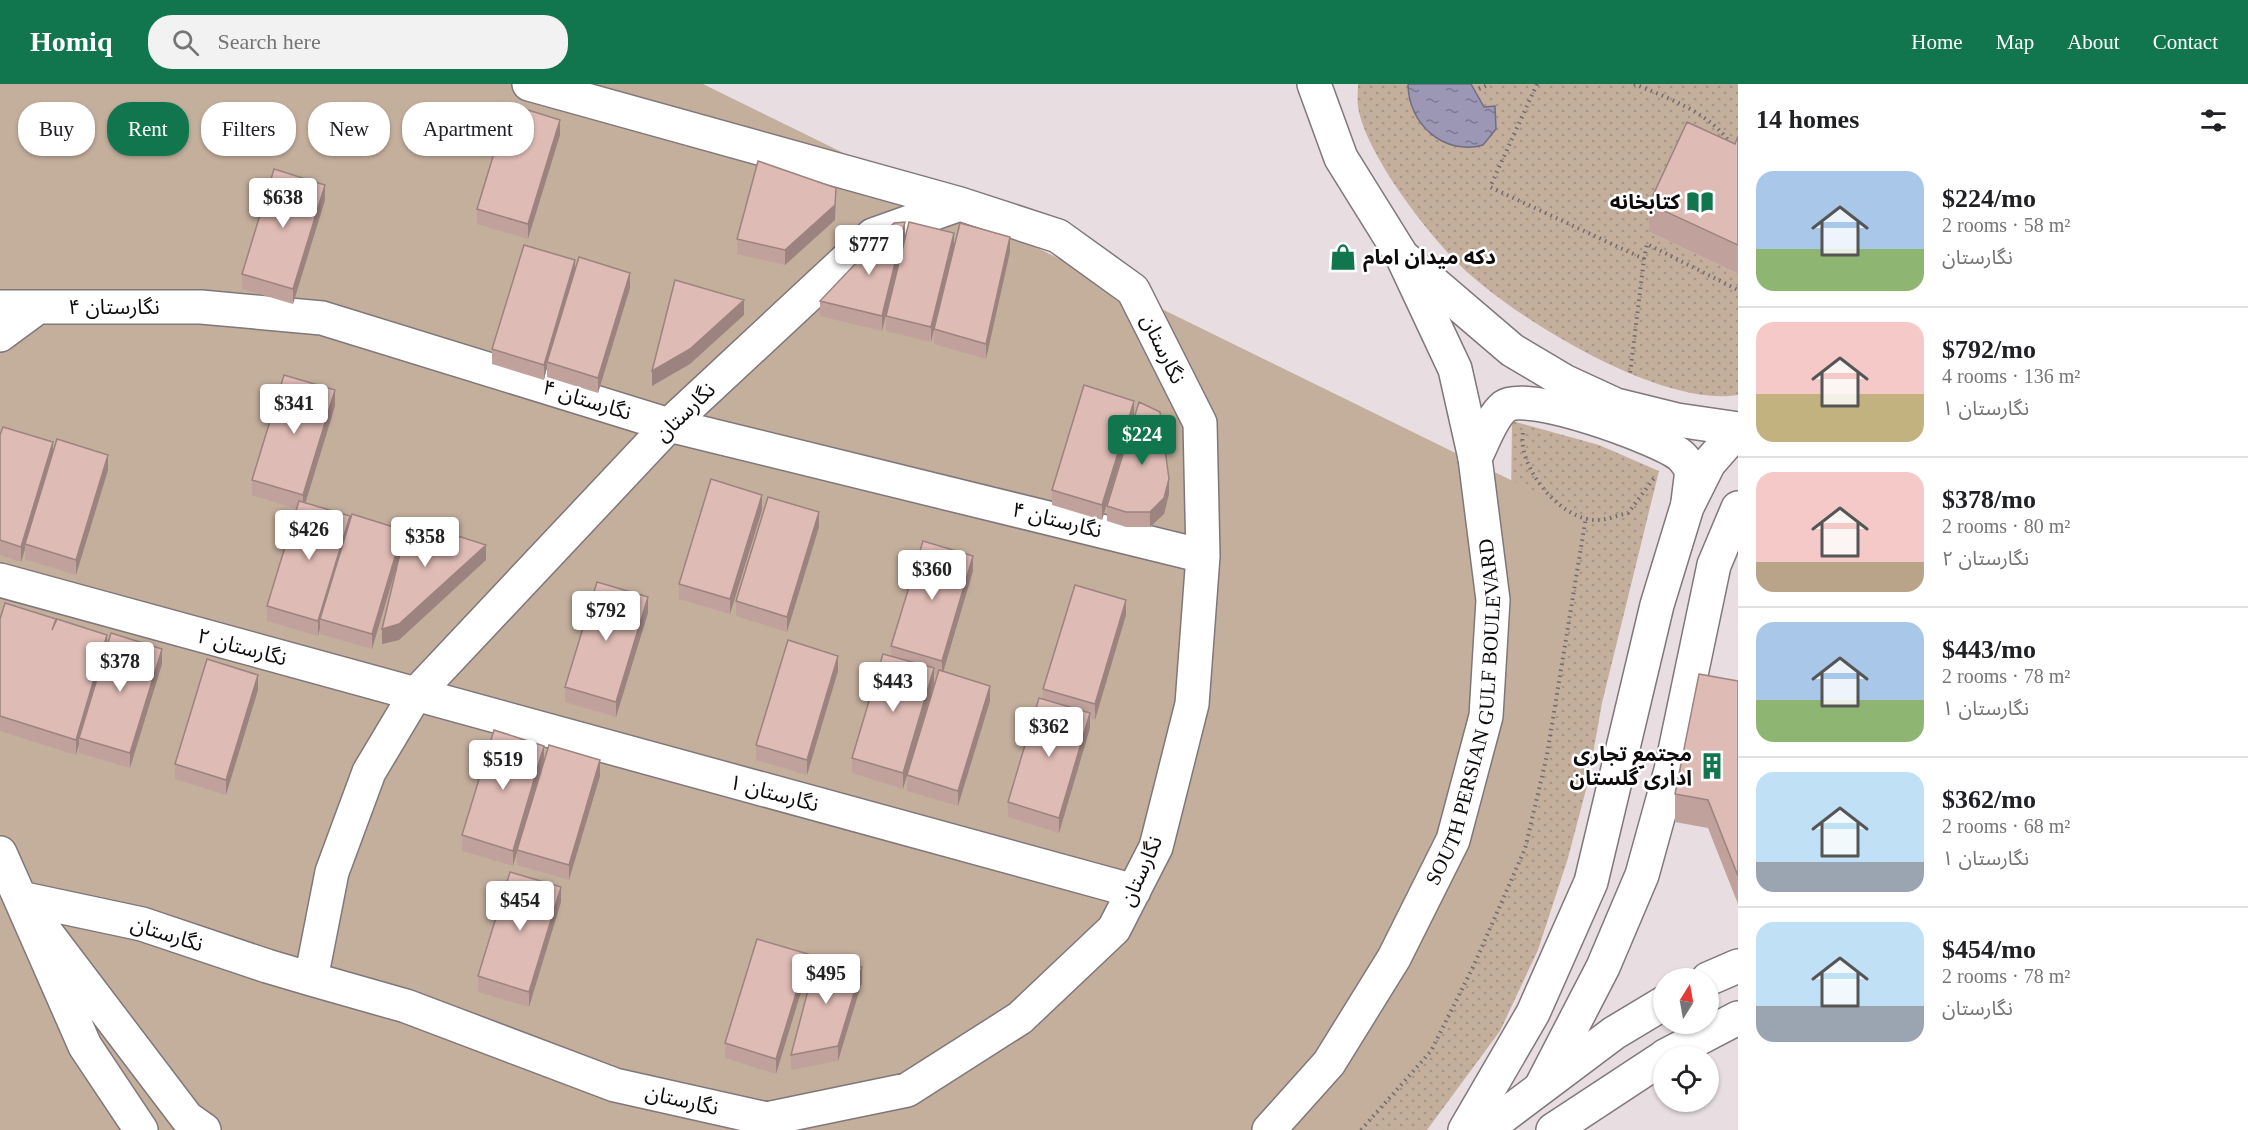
<!DOCTYPE html>
<meta charset="utf-8">
<style>
body{margin:0;font-family:"Times New Roman","Noto Sans Arabic",serif;background:#f2f2f2;color:#202124;height:100vh;display:flex;flex-direction:column;font-size:22px;white-space:nowrap}
*{box-sizing:border-box;margin:0}
p{font-size:20px;color:#757577}
.icon{flex:none;width:33px;height:33px;fill:none;stroke:currentColor;stroke-width:2;stroke-linecap:round;stroke-linejoin:round}
.map{position:relative;flex:1;overflow:hidden}
.panel{display:flex;flex-direction:column;background:#fff;width:510px}
.panel>*{flex:none}
.hud{position:absolute;left:18px;top:18px;width:570px;height:54px;display:flex;gap:12px}
.needle{width:39px;rotate:11deg}
.fabs{position:absolute;left:1653px;top:884px;display:grid;gap:12px}
.fabs a{display:grid;place-items:center;width:66px;height:66px;border-radius:50%;background:#fff;box-shadow:0 2px 4px #0004;font-size:30px}
.price{position:absolute;translate:-50% -51px;padding:0 14px;border-radius:6px;background:#fff;color:#222;font-size:20px;line-height:39px;filter:drop-shadow(0 2px 3px #0008)}
.price::after{content:'';position:absolute;left:50%;top:36px;width:18px;height:14px;margin-left:-9px;background:inherit;clip-path:polygon(0 0,100% 0,50% 100%)}
.price.current{background:#11764e;color:#fff}
ul{padding:0;list-style:none}
li{display:flex;align-items:center;gap:18px;height:150px;padding:0 18px}
li+li{border-top:2px solid #e0e0e0}
li span{display:grid;place-items:center;flex:none;width:168px;height:120px;border-radius:18px;color:#555}
li>.icon{margin-inline-start:auto}
span .icon{width:72px;height:72px;fill:#fffc;stroke-width:1}
li b{font-size:26px}
h2{display:flex;justify-content:space-between;align-items:center;height:72px;padding:0 18px;font-size:26px}
.chip{padding:0 21px;border-radius:24px;background:#fff;box-shadow:0 2px 4px #0004;font-size:21px;line-height:54px}
.chip.current{background:#11764e;color:#fff}
header{display:flex;align-items:center;gap:36px;box-sizing:border-box;height:84px;padding:0 30px;background:#11764e;color:#fff}
header strong{font-size:28px}
nav{display:flex;gap:33px;margin-inline-start:auto;font-size:21px}
.search{width:420px;height:54px;background:#f2f2f2;display:flex;align-items:center;gap:15px;box-sizing:border-box;padding:0 21px;border-radius:24px;color:#757577;font-size:22px}
main{display:flex;flex:1;min-height:0}
.map>svg:first-child{display:block}
</style>
<header>
<strong>Homiq</strong>
<div class="search"><svg class="icon" aria-label="search" viewBox="0 0 24 24"><circle cx="10" cy="10" r="6"/><path d="M15 15l6 6"/></svg>Search here</div>
<nav><a>Home</a><a>Map</a><a>About</a><a>Contact</a></nav>
</header>
<main>
<div class="map">
<svg width="1738" height="1046" viewBox="0 0 1738 1046">
<defs>
<pattern id="grass-dots" width="8" height="8" patternUnits="userSpaceOnUse" patternTransform="scale(1.5)"><rect width="8" height="8" fill="#c4af9d"/><path d="M2 2h.1M6 6h.1" fill="none" stroke="#a79586" stroke-width="1.8" stroke-linecap="round"/></pattern>
<pattern id="water-ripples" width="26" height="14" patternUnits="userSpaceOnUse" patternTransform="scale(1.5)"><rect width="26" height="14" fill="#9b97b4"/><path d="M2 4q2-2 4 0t4 0M15 11q2-2 4 0t4 0" fill="none" stroke="#7d7991"/></pattern>
</defs>
<rect width="100%" height="100%" fill="#e8dee1"/>
<path fill="url(#grass-dots)" d="M1358,0H1738V81L1649,148L1738,190V311C1663,324 1522,238 1467,188C1431,155 1366,71 1358,23C1357,15 1358,7 1358,0Z
M1512,337L1599,361L1659,387L1602,619L1588,698L1568,774L1538,866L1500,947L1427,1046H1297L1511,418Z"/>
<path fill="#c4af9d" d="M0,0H703L1586,433L1547,671L1525,765L1473,883L1431,967L1361,1046H0Z"/>
<path fill="url(#water-ripples)" stroke="#716d82" stroke-width="1.5" d="M1408,0H1471L1484,23L1495,22L1496,45L1483,61C1444,72 1408,40 1408,0Z"/>
<g fill="none" stroke-linecap="round" stroke-linejoin="round">
<defs>
<path id="minor" d="M529,0L960,120
M0,223H201L322,234L669,341L1203,472
M0,251L38,223
M0,496L1134,807
M0,769L20,814L142,840L267,882L311,895L406,922L615,1001L767,1035L907,1006L1020,934L1114,845L1156,763L1192,620L1203,472L1200,339L1133,206L1058,152L960,120L873,151L669,341L415,611L369,688L332,788L311,895
M141,1046L85,962L20,814L187,1034L204,1046"/>
<path id="major" d="M1708,895L1738,882
M1665,972L1738,934
M1485,1046L1614,949L1664,919
M1553,1046L1664,973"/>
<g id="highway">
<path d="M1314,0L1341,74L1402,172L1512,266L1564,297L1616,321L1677,336L1738,345"/>
<path d="M1475,374C1483,359 1491,333 1505,322C1527,306 1658,354 1680,371C1685,375 1688,381 1692,386L1688,418"/>
<path d="M1542,1001L1603,883L1642,791L1671,686L1714,481L1738,424"/>
<path id="s1" d="M1269,1046L1329,979L1394,874L1453,756L1486,632L1493,516L1475,374L1455,285L1402,172"/>
<path d="M1465,1046L1533,929L1591,798L1657,521L1687,423L1709,379L1738,346"/>
</g>
</defs>
<use href="#minor" stroke="#7f7779" stroke-width="36"/>
<use href="#major" stroke="#7f7779" stroke-width="36"/>
<use href="#highway" stroke="#7f7779" stroke-width="36"/>
<path stroke="#726b6d" stroke-width="4" stroke-dasharray="1.5 4.5" stroke-linecap="butt" d="M1537,0L1490,103L1644,175L1630,290
M1634,0C1666,13 1713,30 1731,61
M1479,5L1490,0
M1644,175L1647,160L1738,206
M1523,349C1517,383 1561,437 1597,436C1607,436 1618,431 1628,429L1655,393
M1361,1046L1431,967L1473,883L1525,765L1547,671L1586,433"/>
<use href="#minor" stroke="#fff" stroke-width="33"/>
<use href="#major" stroke="#fff" stroke-width="33"/>
<use href="#highway" stroke="#fff" stroke-width="33"/>
</g>
<path fill="#c0a19c" d="M560,51L528,155L477,140V125Z
M1738,52V190L1649,148V120L1735,60Z
M325,116L293,220L242,205V190Z
M836,119L835,136L785,181L737,170V155Z
M905,153L954,164L931,258L886,247V232L882,247L820,232V217Z
M1010,168L986,275L934,260V245Z
M575,186L630,204L598,309L547,293V283L544,296L492,280V265Z
M335,322L305,419L350,438L403,457L486,476L399,556L382,560L399,474L372,565L320,550V544L318,552L267,537V522L296,425L252,411V396Z
M1134,332L1169,410L1164,430L1150,443H1126L1107,437V422L1132,338L1102,436L1052,421V406Z
M0,351L53,368L108,386L76,491L25,475V465L21,478L0,471Z
M762,426L730,530L679,515V500Z
M819,443L787,548L736,532V517Z
M973,487L943,588L990,617L958,722L907,707V691L938,591L934,590V600L903,705L852,689V674L891,572V562Z
M648,529L616,633L565,618V603Z
M1126,531L1095,636L1090,634V644L1059,749L1008,733V718L1043,615V605Z
M0,535L56,538L107,561L162,580L130,684L79,669V660L76,671L0,647Z
M838,587L807,691L756,676V661Z
M1738,597V820L1708,744L1675,738V710Z
M258,606L226,711L175,695V680Z
M544,677L600,692L569,796L517,781V767L513,782L462,767V751Z
M561,818L529,923L478,908V892Z
M808,885L776,990L725,974V959Z
M862,898L838,977L791,986V971Z"/>
<path fill="#9c837f" d="M560,36V51L528,155V140Z
M325,101V116L293,220V205Z
M836,104L835,136L785,181V166Z
M905,138V153L882,247V232Z
M954,149V164L931,258V243Z
M1010,153V168L986,275V260Z
M575,176V191L547,278V283L544,296V281Z
M630,189V204L598,309V294Z
M744,216V231L690,280L652,302V287Z
M335,306V322L303,427V411Z
M1134,317V332L1102,436V421Z
M53,358V373L25,460V465L21,478V463Z
M108,371V386L76,491V476Z
M1169,395V410L1164,430L1150,443V428Z
M762,411V426L730,530V515Z
M819,428V443L787,548V533Z
M350,432V448L320,535V544L318,552V537Z
M403,446V461L372,565V550Z
M486,461V476L399,556L382,560V545Z
M973,472V487L942,592V577Z
M648,513V529L616,633V618Z
M1126,516V531L1095,636V620Z
M107,551V566L79,654V660L76,671V656Z
M162,565V580L130,684V669Z
M838,572V587L807,691V676Z
M934,584V600L903,705V689Z
M258,591V606L226,711V696Z
M990,602V617L958,722V707Z
M1090,629V644L1059,749V734Z
M544,662V677L513,782V767Z
M600,676V692L569,796V781Z
M561,803V818L529,923V908Z
M808,870V885L776,990V975Z
M862,883V898L838,977V962Z"/>
<path fill="#dfbbb5" stroke="#9c837f" stroke-width="1.5" d="M509,20L560,36L528,140L477,125Z
M1687,38L1735,60L1738,52V161L1649,120Z
M758,77L836,104L835,121L785,166L737,155Z
M274,85L325,101L293,205L242,190Z
M905,138L882,232L820,217L894,139Z
M909,138L954,149L931,243L886,232Z
M960,139L1010,153L986,260L934,245Z
M524,161L575,176L544,281L492,265Z
M579,173L630,189L598,294L547,278Z
M675,196L744,216L690,265L652,287Z
M284,291L335,306L303,411L252,396Z
M1084,301L1134,317L1102,421L1052,406Z
M1139,318L1160,328L1169,395L1164,414L1150,428H1126L1107,422Z
M3,343L53,358L21,463L0,456V351Z
M57,355L108,371L76,476L25,460Z
M711,395L762,411L730,515L679,500Z
M768,413L819,428L787,533L736,517Z
M299,417L350,432L318,537L267,522Z
M352,430L403,446L372,550L320,535Z
M408,436L486,461L399,540L382,545Z
M923,457L973,472L942,577L891,562Z
M597,498L648,513L616,618L565,603Z
M1075,501L1126,516L1095,620L1043,605Z
M5,519L56,535L52,546L57,535L107,551L76,656L0,632V535Z
M111,549L162,565L130,669L79,654Z
M788,556L838,572L807,676L756,661Z
M883,570L934,584L903,689L852,674Z
M207,575L258,591L226,696L175,680Z
M939,586L990,602L958,707L907,691Z
M1699,590L1738,597V792L1708,716L1675,710Z
M1039,614L1090,629L1059,734L1008,718Z
M494,646L544,662L513,767L462,751Z
M549,661L600,676L569,781L517,766Z
M510,788L561,803L529,908L478,892Z
M757,855L808,870L776,975L725,959Z
M817,872L862,883L838,962L791,971Z"/>
<defs>
<symbol id="library-bare" viewBox="-9 -9 18 18"><path d="M-6-4Q-3-5.5-.7-3.5V5Q-3 3-6 4ZM6-4Q3-5.5 .7-3.5V5Q3 3 6 4Z" fill="#11764e" stroke="#fff" stroke-width="2.5" paint-order="stroke"/></symbol>
<symbol id="shop-bare" viewBox="-9 -9 18 18"><path d="M-5-2.5h2.3a2.7 3.5 0 0 1 5.4 0H5L5.5 6h-11ZM-1.5-2.5h3a1.5 2.3 0 0 0-3 0Z" fill="#11764e" stroke="#fff" stroke-width="2.5" paint-order="stroke"/></symbol>
<symbol id="building-bare" viewBox="-9 -9 18 18"><path d="M-4-6H4V6H1V3H-1V6H-4ZM-2.5-4.3h1.7v1.8h-1.7ZM.8-4.3h1.7v1.8H.8ZM-2.5-1h1.7V.8h-1.7ZM.8-1h1.7V.8H.8Z" fill="#11764e" stroke="#fff" stroke-width="2.5" paint-order="stroke"/></symbol>
</defs>
<g fill-rule="evenodd">
<use href="#library-bare" x="1681" y="99" width="38" height="38"/>
<use href="#shop-bare" x="1324" y="154" width="38" height="38"/>
<use href="#building-bare" x="1693" y="663" width="38" height="38"/>
</g>
<g text-anchor="middle" stroke-width="5" stroke-linejoin="round" paint-order="stroke">
<g font-size="21" font-weight="bold" fill="#0e0b0c" stroke="#fff" text-anchor="end">
<text x="1680" y="125">کتابخانه</text>
<text x="1363" y="180" text-anchor="start">دکه میدان امام</text>
<text x="1692" y="677">مجتمع تجاری<tspan x="1692" dy="24">اداری گلستان</tspan></text>
</g>
<g font-size="21" fill="#0e0b0c" stroke="#fff">
<text x="114" y="230">نگارستان ۴</text>
<text transform="translate(1163 265) rotate(64)" y="7">نگارستان</text>
<text transform="translate(587 316) rotate(17)" y="7">نگارستان ۴</text>
<text transform="translate(685 328) rotate(-44)" y="7">نگارستان</text>
<text transform="translate(1057 436) rotate(14)" y="7">نگارستان ۴</text>
<text transform="translate(242 563) rotate(15)" y="7">نگارستان ۲</text>
<text dy="7" stroke="none"><textPath href="#s1" startOffset="474">SOUTH PERSIAN GULF BOULEVARD</textPath></text>
<text transform="translate(774 709) rotate(15)" y="7">نگارستان ۱</text>
<text transform="translate(1141 787) rotate(-66)" y="7">نگارستان</text>
<text transform="translate(167 850) rotate(17)" y="7">نگارستان</text>
<text transform="translate(682 1016) rotate(13)" y="7">نگارستان</text>
</g>
</g>
</svg>
<div class="fabs">
<a><svg class="needle" viewBox="-14 -14 28 28"><path d="M0-13l5 13h-10z" fill="#e53935"/><path d="M0 13l5-13h-10z" fill="#757577"/></svg></a>
<a><svg class="icon" aria-label="locate" viewBox="0 0 24 24"><circle cx="12" cy="12" r="6"/><path d="M12 2v4M12 18v4M2 12h4M18 12h4"/></svg></a>
</div>
<b class="price" style="left:283px;top:145px">$638</b>
<b class="price" style="left:869px;top:192px">$777</b>
<b class="price" style="left:294px;top:351px">$341</b>
<b class="price current" style="left:1142px;top:382px">$224</b>
<b class="price" style="left:309px;top:477px">$426</b>
<b class="price" style="left:425px;top:484px">$358</b>
<b class="price" style="left:932px;top:517px">$360</b>
<b class="price" style="left:606px;top:558px">$792</b>
<b class="price" style="left:120px;top:609px">$378</b>
<b class="price" style="left:893px;top:629px">$443</b>
<b class="price" style="left:1049px;top:674px">$362</b>
<b class="price" style="left:503px;top:707px">$519</b>
<b class="price" style="left:520px;top:848px">$454</b>
<b class="price" style="left:826px;top:921px">$495</b>
<div class="hud">
<a class="chip">Buy</a>
<a class="chip current">Rent</a>
<a class="chip">Filters</a>
<a class="chip">New</a>
<a class="chip">Apartment</a>
</div>
</div>
<section class="panel">
<h2>14 homes<svg class="icon" aria-label="filters" viewBox="0 0 24 24"><path d="M4 7h16M4 17h16"/><circle cx="9" cy="7" r="2"/><circle cx="15" cy="17" r="2"/></svg></h2>
<ul>
<li><span style="background:linear-gradient(#a9c7e8 65%,#8fb573 0)"><svg class="icon" aria-label="home" viewBox="0 0 24 24"><path d="M3 11l9-7 9 7M6 9v11h12V9"/></svg></span><div><b>$224/mo</b><p>2 rooms · 58 m²</p><p>نگارستان</p></div></li>
<li><span style="background:linear-gradient(#f6c9c9 60%,#c2b280 0)"><svg class="icon" aria-label="home" viewBox="0 0 24 24"><path d="M3 11l9-7 9 7M6 9v11h12V9"/></svg></span><div><b>$792/mo</b><p>4 rooms · 136 m²</p><p>نگارستان ۱</p></div></li>
<li><span style="background:linear-gradient(#f6c9c9 75%,#b9a48a 0)"><svg class="icon" aria-label="home" viewBox="0 0 24 24"><path d="M3 11l9-7 9 7M6 9v11h12V9"/></svg></span><div><b>$378/mo</b><p>2 rooms · 80 m²</p><p>نگارستان ۲</p></div></li>
<li><span style="background:linear-gradient(#a9c7e8 65%,#8fb573 0)"><svg class="icon" aria-label="home" viewBox="0 0 24 24"><path d="M3 11l9-7 9 7M6 9v11h12V9"/></svg></span><div><b>$443/mo</b><p>2 rooms · 78 m²</p><p>نگارستان ۱</p></div></li>
<li><span style="background:linear-gradient(#bfe0f5 75%,#9aa5b1 0)"><svg class="icon" aria-label="home" viewBox="0 0 24 24"><path d="M3 11l9-7 9 7M6 9v11h12V9"/></svg></span><div><b>$362/mo</b><p>2 rooms · 68 m²</p><p>نگارستان ۱</p></div></li>
<li><span style="background:linear-gradient(#bfe0f5 70%,#9aa5b1 0)"><svg class="icon" aria-label="home" viewBox="0 0 24 24"><path d="M3 11l9-7 9 7M6 9v11h12V9"/></svg></span><div><b>$454/mo</b><p>2 rooms · 78 m²</p><p>نگارستان</p></div></li>
</ul>
</section>
</main>
